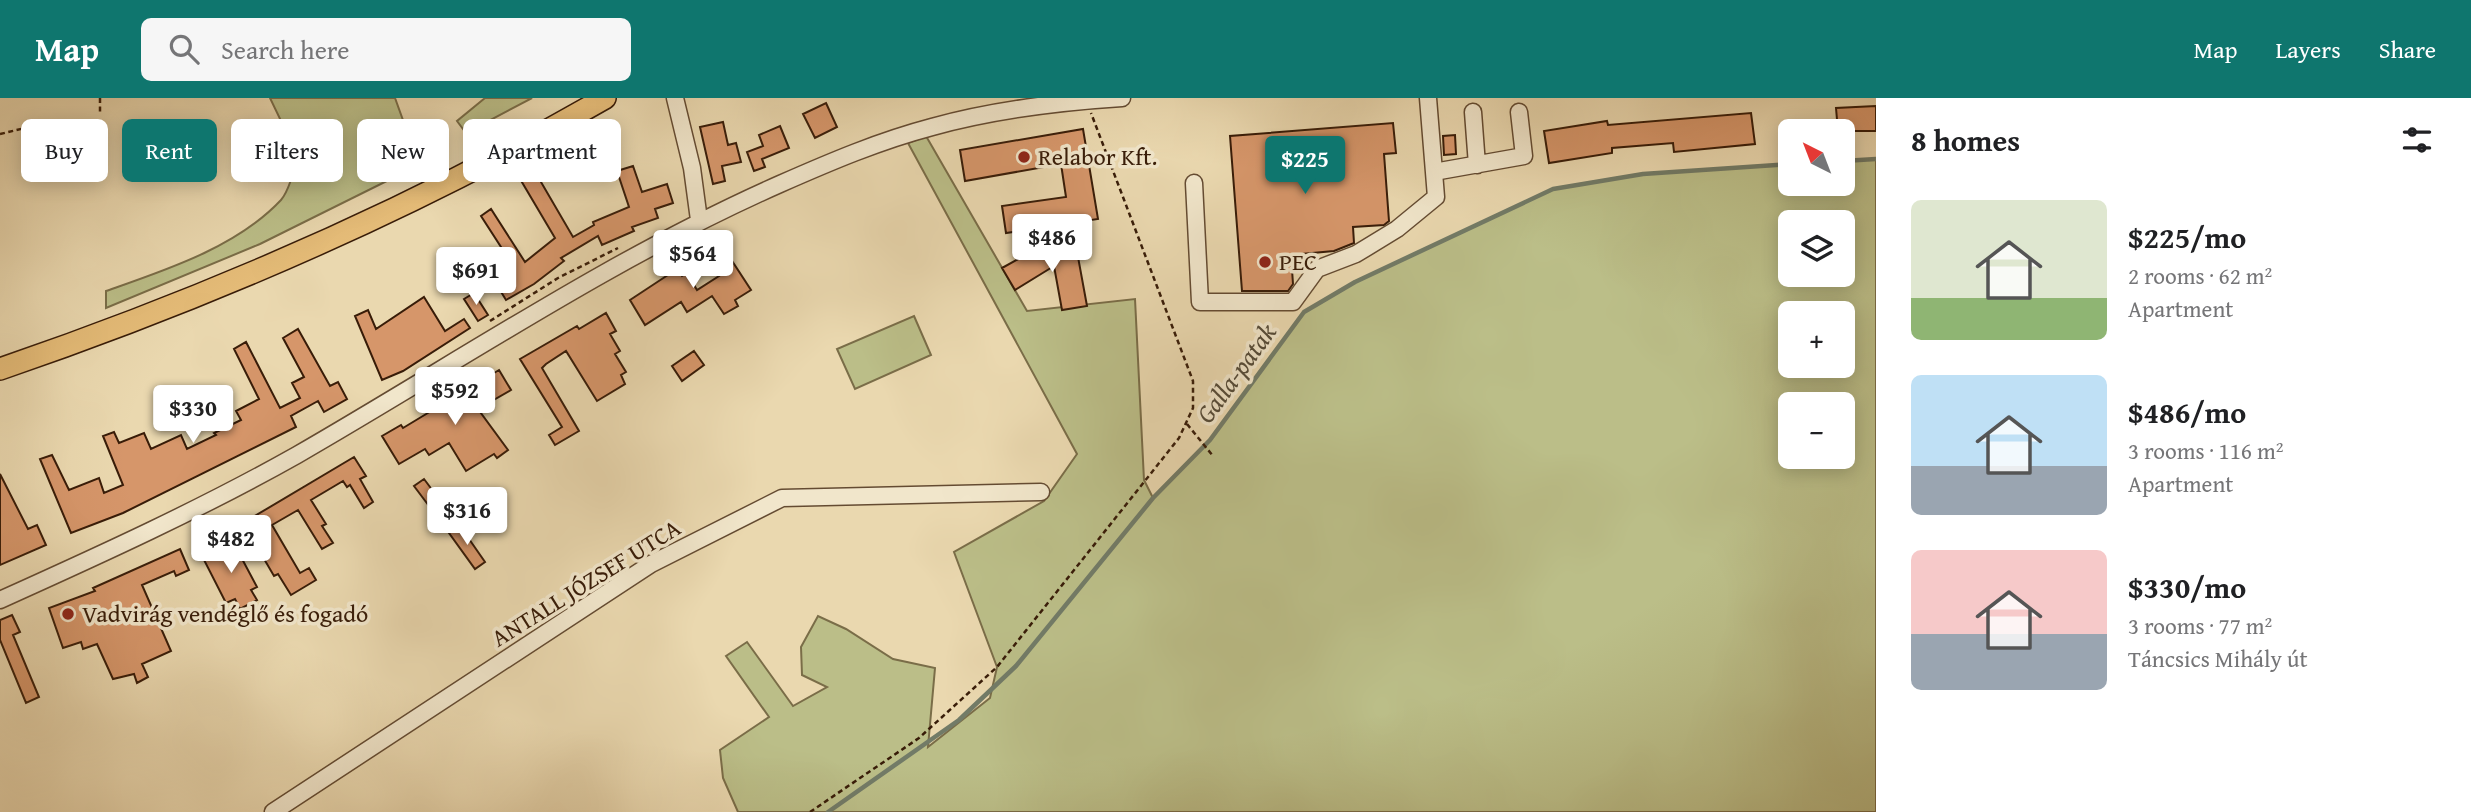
<!DOCTYPE html>
<meta charset="utf-8">
<style>
body{margin:0;font-family:"Gentium Book Plus",serif;background:#f6f6f6;color:#202124;height:100vh;display:flex;flex-direction:column;font-size:26px;white-space:nowrap}
*{box-sizing:border-box;margin:0}
p{font-size:23px;color:#757577}
.icon{flex:none;width:38px;height:38px;fill:none;stroke:currentColor;stroke-width:2;stroke-linecap:round;stroke-linejoin:round}
.map{position:relative;flex:1;overflow:hidden}
.details{display:flex;flex-direction:column;background:#fff;width:595px}
.details>*{flex:none}
.hud{position:absolute;left:21px;top:21px;width:665px;height:63px;display:flex;gap:14px}
.needle{width:46px;rotate:318deg}
.fabs{position:absolute;left:1778px;top:21px;display:grid;gap:14px}
.fabs a{display:grid;place-items:center;width:77px;height:77px;border-radius:10px;background:#fff;box-shadow:0 4px 18px #0003;font-size:35px}
.price{position:absolute;translate:-50% -60px;padding:0 16px;border-radius:7px;background:#fff;color:#222;font-size:23px;line-height:46px;filter:drop-shadow(0 2px 4px #0008)}
.price::after{content:'';position:absolute;left:50%;top:42px;width:21px;height:16px;margin-left:-10px;background:inherit;clip-path:polygon(0 0,100% 0,50% 100%)}
.price.on{background:#0f766e;color:#fff}
ul{padding:0;list-style:none}
li{display:flex;align-items:center;gap:21px;height:175px;padding:0 35px}
li span{display:grid;place-items:center;flex:none;width:196px;height:140px;border-radius:10px;color:#555}
li>.icon{margin-inline-start:auto}
span .icon{width:84px;height:84px;fill:#fffc;stroke-width:1}
li b{font-size:30px}
h2{display:flex;justify-content:space-between;align-items:center;height:84px;padding:0 35px;font-size:30px}
.tag{padding:0 24px;border-radius:10px;background:#fff;box-shadow:0 4px 18px #0003;font-size:24px;line-height:63px}
.tag.on{background:#0f766e;color:#fff}
header{display:flex;align-items:center;gap:42px;box-sizing:border-box;height:98px;padding:0 35px;background:#0f766e;color:#fff}
header strong{font-size:33px}
nav{display:flex;gap:38px;margin-inline-start:auto;font-size:24px}
.search{width:490px;height:63px;background:#f6f6f6;display:flex;align-items:center;gap:18px;box-sizing:border-box;padding:0 24px;border-radius:10px;color:#757577;font-size:26px}
main{display:flex;flex:1;min-height:0}
.map>svg:first-child{display:block}
</style>
<header>
<strong>Map</strong>
<div class="search"><svg class="icon" aria-label="search" viewBox="0 0 24 24"><circle cx="10" cy="10" r="6"/><path d="M15 15l6 6"/></svg>Search here</div>
<nav><a>Map</a><a>Layers</a><a>Share</a></nav>
</header>
<main>
<div class="map">
<svg width="1876" height="714" viewBox="0 0 1876 714">
<rect width="100%" height="100%" fill="#ead8af"/>
<filter id="stains"><feTurbulence type="fractalNoise" baseFrequency=".00286" numOctaves="4"/><feColorMatrix values="0 0 0 0 .2 0 0 0 0 .09 0 0 0 0 .02 0 0 0 .5 -.17"/></filter>
<radialGradient id="worn" r=".72"><stop offset=".6" stop-color="#630" stop-opacity="0"/><stop offset="1" stop-color="#630" stop-opacity=".3"/></radialGradient>
<path fill="#bbbe88" stroke="#7a6d48" stroke-width="2" fill-rule="evenodd" d="M270,0H395L417,61L415,69L260,146L106,210V193C166,172 237,149 281,102C290,92 291,75 300,64C305,58 316,54 322,49L321,39L282,25Z
M485,0H532L466,35L457,23Z
M926,38L1027,213L1135,201L1144,382L1153,400L1210,342L1304,214L1355,184L1553,91L1643,76L1790,66V86H1843V63L1876,61V714H738L723,680L720,652L769,619L726,558L747,544L793,608L827,589L802,577L801,549L818,518L846,531L893,561L935,570L928,649L990,600L997,569L954,454L1044,403L1077,356L908,45ZM1790,124H1843V177H1790ZM1790,215H1843V268H1790ZM1790,306H1843V359H1790Z
M914,218L931,257L855,291L837,251Z"/>
<g fill="none" stroke-linecap="round" stroke-linejoin="round">
<path stroke="#727b67" stroke-width="4.5" d="M1843,63L1876,61
M828,714L959,622L1016,568L1153,400L1210,342L1304,214L1355,184L1553,91L1643,76L1790,66"/>
</g>
<path fill="#d6966a" stroke="#381c08" stroke-width="2" d="M826,5L837,29L815,40L803,16Z
M1876,8V33H1838L1836,10Z
M1751,15L1755,46L1674,54L1673,45L1612,50V55L1549,65L1544,33L1607,23L1608,27Z
M723,24L728,47L736,45L741,64L722,68L725,83L713,86L700,29Z
M1393,25L1396,55L1384,56L1389,123L1384,127L1353,129L1354,145L1334,153L1291,157L1293,186L1288,193H1242L1230,38Z
M780,28L789,50L762,61L765,69L754,73L747,54L763,48L759,37Z
M1083,31L1098,121L1006,135L1002,108L1066,99L1061,66L965,83L960,52Z
M1455,37L1456,56L1444,57L1443,38Z
M527,60L573,139L594,127L593,124L629,109L617,73L633,68L642,94L667,86L673,105L655,111L658,120L632,129L634,133L602,147L598,138L561,160L564,163L534,186L506,202L492,179L512,166L481,118L491,111L525,164L555,140L513,69Z
M721,146L751,192L735,202L738,208L724,216L712,198L687,214L681,204L645,227L630,202L677,171L682,178L687,175L697,192L719,178L705,157Z
M1076,148L1087,208L1062,212L1054,168L1015,192L1002,170L1033,153L1035,156Z
M474,195L488,217L478,223L464,201Z
M424,199L445,233L464,221L470,230L403,273L382,282L355,218L368,212L376,231Z
M606,215L616,233L610,236L620,253L615,256L626,274L621,277L625,286L597,303L566,253L546,266L542,270L579,333L555,347L549,337L562,329L520,261L577,228L579,231Z
M298,231L330,288L338,284L347,301L324,314L318,303L291,318L296,329L123,415L71,435L40,361L52,357L69,392L99,380L104,395L123,387L103,338L114,334L119,345L144,335L151,351L181,337L187,351L216,337L214,335L241,322L236,313L259,301L234,251L246,244L280,310L300,300L292,285L304,279L283,240Z
M694,253L704,267L682,283L672,268Z
M499,272L511,292L478,311L508,352L497,360L494,356L466,373L449,345L429,357L425,351L399,366L382,338L401,327L403,330Z
M354,359L366,378L360,381L373,404L364,410L350,387L347,389L343,383L311,402L326,426L322,428L333,445L322,451L298,412L272,427L300,475L309,470L316,482L291,497L278,476L274,478L243,425Z
M0,376L28,431L37,427L46,447L0,467Z
M424,381L439,401L429,408L414,388Z
M460,428L485,464L475,471L449,435Z
M232,442L257,489L251,492L257,502L240,511L235,501L226,505L202,458Z
M180,451L189,472L176,478L174,473L142,487L171,553L142,566L148,579L137,585L134,576L113,581L97,546L83,551L81,544L63,550L49,510L95,493L93,490Z
M12,517L20,534L13,537L39,599L26,605L0,542V522Z"/>
<g fill="none" stroke-linecap="round" stroke-linejoin="round">
<defs>
<path id="minor" d="M675,0L692,70L699,122
M1473,14L1477,67
M1434,74L1524,58L1519,14
M1194,85L1200,204H1293L1317,171L1356,156L1397,131L1436,99L1428,0
M0,502C100,457 201,411 297,357C457,265 610,161 780,86C830,64 879,43 932,29C993,12 1059,4 1122,0
M273,714L651,466L782,400L1041,394"/>
<path id="major" d="M0,271C210,199 413,111 605,0"/>
</defs>
<use href="#minor" stroke="#644b32" stroke-width="19"/>
<use href="#major" stroke="#381c08" stroke-width="24"/>
<path stroke="#381c08" stroke-width="2.5" stroke-dasharray="5 3.5" stroke-linecap="butt" d="M100,0V14
M0,36L42,26
M490,223L558,180L618,150
M1187,326L1213,358
M810,714L919,640L997,569L1179,340L1193,310V283L1091,15"/>
<use href="#minor" stroke="#f1e6cb" stroke-width="16"/>
<use href="#major" stroke="#e5bc78" stroke-width="21"/>
</g>
<g fill="#8f2418" stroke="#f1e6cb" stroke-width="2.5">
<circle cx="1024" cy="59" r="7"/>
<circle cx="1265" cy="164" r="7"/>
<circle cx="68" cy="516" r="7"/>
</g>
<g text-anchor="middle" stroke-width="7" stroke-linejoin="round" paint-order="stroke">
<g font-size="24" fill="#381c08" stroke="#f1e6cb" text-anchor="start">
<text x="1038" y="67">Relabor Kft.</text>
<text x="1279" y="172">PEC</text>
<text x="82" y="524">Vadvirág vendéglő és fogadó</text>
</g>
<g font-size="24" fill="#381c08" stroke="#f1e6cb">
<text transform="translate(586 485) rotate(-32)" y="8">ANTALL JÓZSEF UTCA</text>
</g>
<g font-size="26" font-style="italic" fill="#554b38" stroke="#f1e6cb">
<text transform="translate(1236 275) rotate(-54)" y="9">Galla-patak</text>
</g>
</g>
<rect width="100%" height="100%" filter="url(#stains)"/>
<rect width="100%" height="100%" fill="url(#worn)"/>
</svg>
<div class="fabs">
<a><svg class="needle" viewBox="-14 -14 28 28"><path d="M0-13l5 13h-10z" fill="#e53935"/><path d="M0 13l5-13h-10z" fill="#757577"/></svg></a>
<a><svg class="icon" aria-label="layers" viewBox="0 0 24 24"><path d="M12 4l9 5-9 5-9-5zM3 14l9 5 9-5"/></svg></a>
<a>+</a>
<a>−</a>
</div>
<b class="price on" style="left:1305px;top:98px">$225</b>
<b class="price" style="left:1052px;top:176px">$486</b>
<b class="price" style="left:693px;top:192px">$564</b>
<b class="price" style="left:476px;top:209px">$691</b>
<b class="price" style="left:455px;top:329px">$592</b>
<b class="price" style="left:193px;top:347px">$330</b>
<b class="price" style="left:467px;top:449px">$316</b>
<b class="price" style="left:231px;top:477px">$482</b>
<div class="hud">
<a class="tag">Buy</a>
<a class="tag on">Rent</a>
<a class="tag">Filters</a>
<a class="tag">New</a>
<a class="tag">Apartment</a>
</div>
</div>
<section class="details">
<h2>8 homes<svg class="icon" aria-label="filters" viewBox="0 0 24 24"><path d="M4 7h16M4 17h16"/><circle cx="9" cy="7" r="2"/><circle cx="15" cy="17" r="2"/></svg></h2>
<ul>
<li><span style="background:linear-gradient(#dfe7d0 70%,#8fb573 0)"><svg class="icon" aria-label="home" viewBox="0 0 24 24"><path d="M3 11l9-7 9 7M6 9v11h12V9"/></svg></span><div><b>$225/mo</b><p>2 rooms · 62 m²</p><p>Apartment</p></div></li>
<li><span style="background:linear-gradient(#bfe0f5 65%,#9aa5b1 0)"><svg class="icon" aria-label="home" viewBox="0 0 24 24"><path d="M3 11l9-7 9 7M6 9v11h12V9"/></svg></span><div><b>$486/mo</b><p>3 rooms · 116 m²</p><p>Apartment</p></div></li>
<li><span style="background:linear-gradient(#f6c9c9 60%,#9aa5b1 0)"><svg class="icon" aria-label="home" viewBox="0 0 24 24"><path d="M3 11l9-7 9 7M6 9v11h12V9"/></svg></span><div><b>$330/mo</b><p>3 rooms · 77 m²</p><p>Táncsics Mihály út</p></div></li>
</ul>
</section>
</main>
